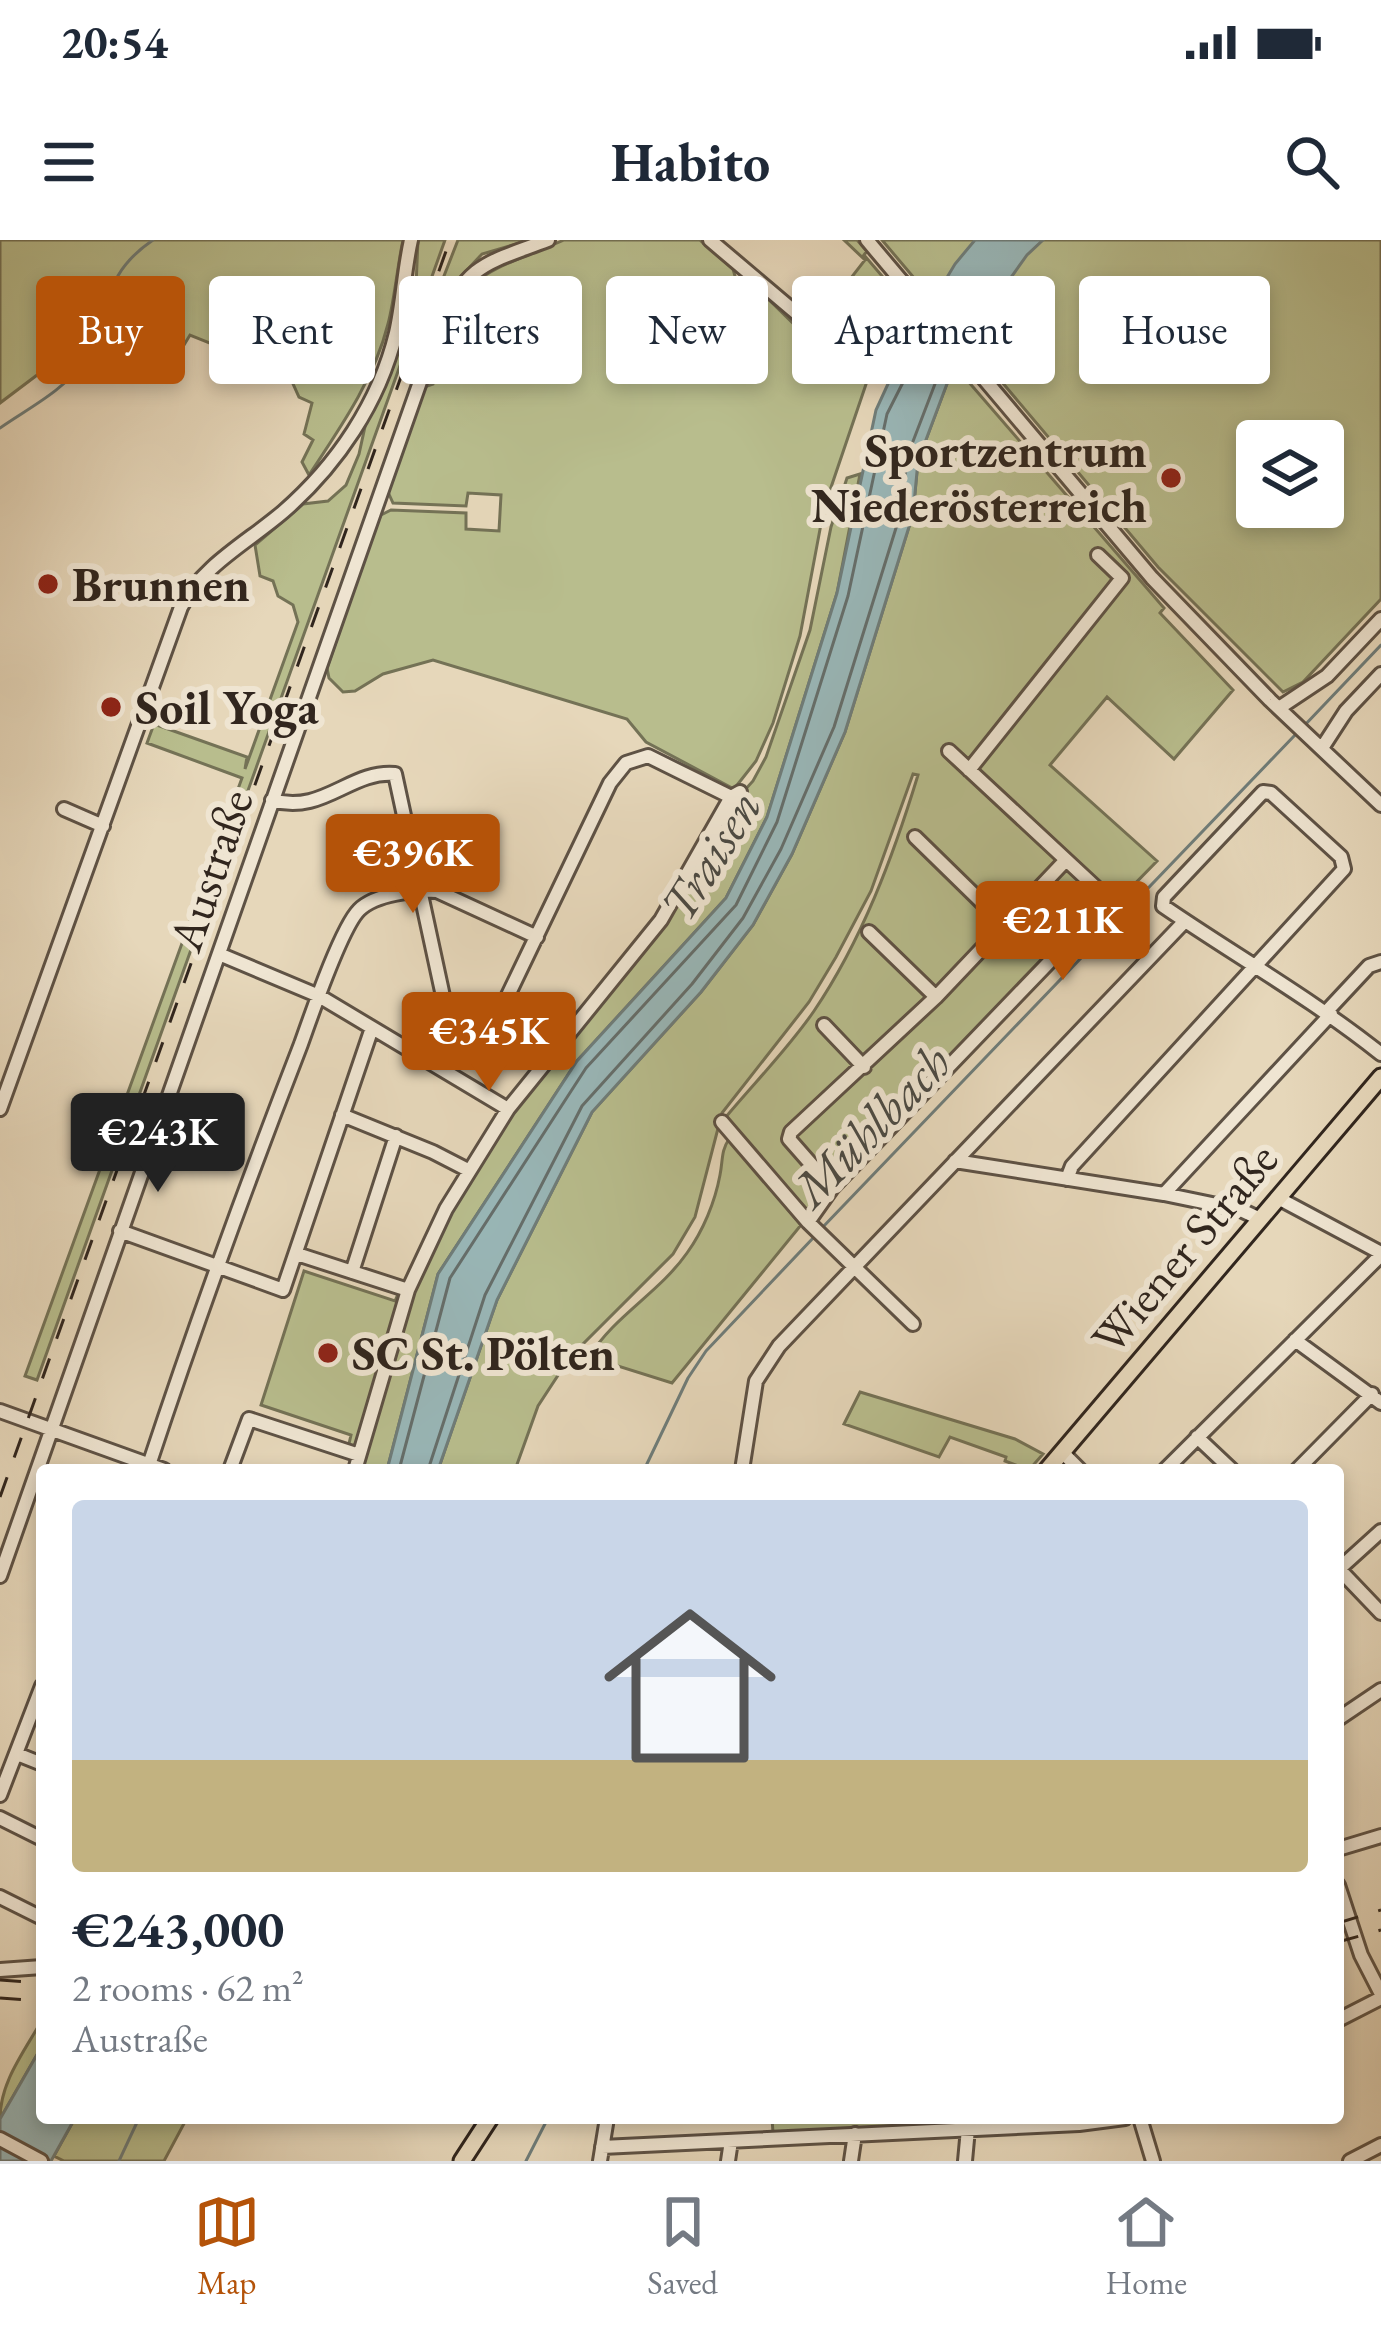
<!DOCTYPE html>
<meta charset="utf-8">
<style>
body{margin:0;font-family:"EB Garamond",serif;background:#f6f6f7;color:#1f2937;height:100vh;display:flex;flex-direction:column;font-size:45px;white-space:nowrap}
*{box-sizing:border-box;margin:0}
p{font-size:39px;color:#747a83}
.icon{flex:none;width:66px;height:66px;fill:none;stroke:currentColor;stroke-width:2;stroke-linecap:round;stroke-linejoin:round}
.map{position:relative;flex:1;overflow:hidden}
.side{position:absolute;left:36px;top:1224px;width:1308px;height:660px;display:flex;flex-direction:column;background:#fff;border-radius:12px;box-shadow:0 6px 18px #0003}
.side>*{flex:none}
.top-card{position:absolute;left:36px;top:36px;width:1311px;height:108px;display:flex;gap:24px}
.controls{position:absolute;left:1236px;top:180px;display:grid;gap:24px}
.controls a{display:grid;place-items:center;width:108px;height:108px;border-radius:12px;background:#fff;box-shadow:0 6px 18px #0003;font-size:60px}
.price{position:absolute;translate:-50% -102px;padding:0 27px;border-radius:12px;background:#b45309;color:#fff;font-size:39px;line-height:78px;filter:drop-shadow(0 3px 6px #0008)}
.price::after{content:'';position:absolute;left:50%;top:72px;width:36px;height:27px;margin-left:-18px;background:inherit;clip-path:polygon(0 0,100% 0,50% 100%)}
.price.selected{background:#222;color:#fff}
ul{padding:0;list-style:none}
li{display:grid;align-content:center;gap:24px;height:636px;padding:0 36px}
li span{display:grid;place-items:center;height:372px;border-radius:12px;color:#555}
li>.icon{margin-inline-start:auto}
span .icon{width:216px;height:216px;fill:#fffc;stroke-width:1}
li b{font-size:51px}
.chip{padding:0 42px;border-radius:12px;background:#fff;box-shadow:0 6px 18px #0003;font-size:42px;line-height:108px}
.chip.selected{background:#b45309;color:#fff}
.status{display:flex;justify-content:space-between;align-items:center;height:84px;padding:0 60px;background:#fff;direction:ltr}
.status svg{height:33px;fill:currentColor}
header{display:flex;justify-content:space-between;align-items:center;height:156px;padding:0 36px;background:#fff;font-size:54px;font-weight:700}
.tabs{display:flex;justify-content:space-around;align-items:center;height:168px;border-top:3px solid #e0e1e3;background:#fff;font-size:33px;color:#747a83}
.tabs a{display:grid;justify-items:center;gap:6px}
.tabs .selected{color:#b45309}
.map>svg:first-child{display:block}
</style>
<div class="status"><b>20:54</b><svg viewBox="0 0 49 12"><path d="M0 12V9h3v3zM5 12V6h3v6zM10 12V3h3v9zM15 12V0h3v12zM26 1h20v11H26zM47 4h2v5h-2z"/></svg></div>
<header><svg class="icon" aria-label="menu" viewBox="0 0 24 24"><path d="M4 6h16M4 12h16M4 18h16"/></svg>Habito<svg class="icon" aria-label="search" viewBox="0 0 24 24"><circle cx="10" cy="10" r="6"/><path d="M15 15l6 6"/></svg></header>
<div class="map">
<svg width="1381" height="1921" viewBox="0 0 1381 1921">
<rect width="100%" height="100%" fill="#e6d7ba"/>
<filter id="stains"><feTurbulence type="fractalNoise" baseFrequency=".00167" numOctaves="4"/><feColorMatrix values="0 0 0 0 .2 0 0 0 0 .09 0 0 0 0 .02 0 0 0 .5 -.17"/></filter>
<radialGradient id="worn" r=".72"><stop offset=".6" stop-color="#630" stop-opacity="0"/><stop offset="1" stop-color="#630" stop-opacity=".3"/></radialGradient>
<path fill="#b8bd8d" stroke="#747256" stroke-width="3" fill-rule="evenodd" d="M0,0H403C397,28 395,57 388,84C374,140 340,188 309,235L302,222L313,200L304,194L312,163L299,157L289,135L190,95L184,105L129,86L120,97L73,87L61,117L0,163Z
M418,0H445L37,1140L25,1136L242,538L147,503L154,484L247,517L245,529L298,382L293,365L278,356L273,341L260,336L255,305L303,264L328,261L346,245L359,214L368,173L403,83L408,55L416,46Z
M458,0H530L482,14L453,45L442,41Z
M564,0H700L733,29L735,36L729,47L751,42L806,96L865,20L844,0H857L867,11L864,15L906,64L880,103L824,268L800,396L773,483L756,521L734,549L646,502L627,479L433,420L383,434L355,451L343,452L329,438L327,428L379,276L391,270L466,273V289L499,291L501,255L468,253L466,266L393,263L388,252L424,147L433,144C436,133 431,127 434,116C462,29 489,33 564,0Z
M882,0H1381V359L1303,442L1283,452L1158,327ZM1257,201H1323V267H1257Z
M954,125L1164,368L1160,373L1233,450L1174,519L1107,457L1050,525L1157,621L834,952L809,987L725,878C754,843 788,809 814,771C862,700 893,617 918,535L913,534L871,651L836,717L809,762L722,873L695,977L673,1014L570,1117L538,1166L515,1230H438L497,1060L592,872L701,752L753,685L792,614L845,492L913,274L918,221Z
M860,234L837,353L767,577L726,658L577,821L438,1034L387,1230H360L414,1045L451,970L511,872L669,676L734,562L753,541L766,517L810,390L831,287L847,238Z
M729,899L801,985L672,1143L589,1117C614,1076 659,1053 687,1013C703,991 715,962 720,935C723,920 721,911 729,899Z
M304,1031L395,1061L398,1054L404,1056L358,1212L348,1208L351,1195L261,1165Z
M860,1152L1015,1199L1043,1214L1029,1230L1005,1221L1006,1217L950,1197L939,1217L844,1184Z
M42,1780V1806L0,1879C0,1842 24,1812 42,1780Z
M75,1878H187L164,1921H64L54,1916Z
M772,1878H960V1882L773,1893Z"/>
<path fill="#99b7b8" stroke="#6f7d7a" stroke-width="3" d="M975,0H1043L1027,15L967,99L954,125L918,221L913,274L845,492L792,614L753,685L701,752L592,872L497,1060L438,1230H387L438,1034L577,821L726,658L767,577L837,353L876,170L904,109L955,24Z
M42,1806V1878H75L51,1921H0V1879Z"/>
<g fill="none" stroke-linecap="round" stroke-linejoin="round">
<path stroke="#656e6b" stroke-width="3" d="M399,1230L450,1038L586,828L736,665L777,582L848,356L887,174L930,89
M428,1230L485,1055L582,866L692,744L743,678L781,609L834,487L901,272L907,217L948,110"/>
<path stroke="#6f7d7a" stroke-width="3" d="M0,188C27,169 65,150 83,122C113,75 97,38 153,0
M1303,487L1381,405
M821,989L1296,494
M644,1230L688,1138L706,1111L815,996
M119,1921L139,1878
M526,1921L548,1878"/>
<defs>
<path id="minor" d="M710,0L801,77L811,92
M867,0L1152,338L1270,460L1381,565
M1279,468L1327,436L1381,379
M1322,508L1346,471L1381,434
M969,530L1122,338L1098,315
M272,560C323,575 350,530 395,534L449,784L418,815
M64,569L103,586
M915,597L1005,685
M869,692L936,757
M219,714L319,756L508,869
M1327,771L1369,726L1381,722
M824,785L864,827
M448,788L477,803L488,797L610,543L626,523L648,516L731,557
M0,869L181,367C203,325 248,302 283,272C337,225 379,163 396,93C403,62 404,31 411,0
M342,875L433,912L468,930
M722,882L808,982L913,1084
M955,921L1164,954L1241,970L1260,979
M1067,939L1072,926L1344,629L1341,617L1271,553L1263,552L1164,657L1163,666C1236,716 1312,759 1381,814
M832,948L789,899L791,892L936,757L1065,621
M1164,954L1331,774
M1278,958L1381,1013
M808,982L832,948L1105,664V656L949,511
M120,991L283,1050L372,788
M297,1014L408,1050
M352,1032L396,896
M1295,1100L1381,1163
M0,1171L164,1230
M1197,1197L1232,1230
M1062,1212L1080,1230
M149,1225C196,1083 247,943 301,804C311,776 341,688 359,670C375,654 415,649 437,651L537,697
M230,1230L249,1179L359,1215
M355,1230L408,1050L446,969L508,869L661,680L731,557L740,552
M742,1230L756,1141L779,1106L1185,681
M1165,1230L1381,1015
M1297,1230L1372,1154
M1338,1328L1381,1373
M1339,1329L1381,1291
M0,1336L440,85C468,22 488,23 548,0
M1338,1479L1381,1450
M17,1514L42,1524
M0,1555L42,1446
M0,1578L42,1599
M1338,1609L1381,1596
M1338,1645L1361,1715L1381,1754
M0,1657L42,1678
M0,1730L42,1727
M1338,1780L1381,1758
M1140,1878L1153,1921
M0,1899L41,1921
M602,1907L1079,1884L1125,1878
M600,1921L607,1878
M728,1921L731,1901
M851,1921L855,1894
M965,1921L969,1878
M1350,1921L1381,1905"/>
<path id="major" d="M1047,1230L1381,837
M462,1921L490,1878"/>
</defs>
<use href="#minor" stroke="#5e5245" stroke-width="18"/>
<use href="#major" stroke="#31261e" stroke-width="21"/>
<use href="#minor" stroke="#efe5d2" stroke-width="12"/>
<use href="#major" stroke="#e6d7ba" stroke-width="15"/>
<path stroke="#31261e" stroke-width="3" stroke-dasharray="21 21" stroke-linecap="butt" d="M0,1257L450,0
M1338,1683L1381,1670
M1338,1702L1381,1690
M0,1740L42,1743
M0,1758L42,1761"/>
</g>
<g fill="#8f2418" stroke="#efe5d2" stroke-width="4.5">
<circle cx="1171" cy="238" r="12"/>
<circle cx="48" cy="344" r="12"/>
<circle cx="111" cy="467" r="12"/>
<circle cx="328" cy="1113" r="12"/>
</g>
<g text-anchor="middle" stroke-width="12" stroke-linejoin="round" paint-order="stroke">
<g font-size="48" font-weight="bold" fill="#31261e" stroke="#efe5d2" text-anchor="start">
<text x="1147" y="227" text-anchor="end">Sportzentrum<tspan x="1147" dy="55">Niederösterreich</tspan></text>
<text x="72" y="361">Brunnen</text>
<text x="135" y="484">Soil Yoga</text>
<text x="352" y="1130">SC St. Pölten</text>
</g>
<g font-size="48" fill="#31261e" stroke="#efe5d2">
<text transform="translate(210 630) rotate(-71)" y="17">Austraße</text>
<text transform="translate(1184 1008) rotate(-50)" y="17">Wiener Straße</text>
</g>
<g font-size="51" font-style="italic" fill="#4b4a44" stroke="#efe5d2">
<text transform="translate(710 615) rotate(-58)" y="18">Traisen</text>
<text transform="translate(871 885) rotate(-46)" y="18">Mühlbach</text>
</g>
</g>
<rect width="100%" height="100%" filter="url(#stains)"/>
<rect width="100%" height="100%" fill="url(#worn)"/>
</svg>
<div class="controls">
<a><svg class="icon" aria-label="layers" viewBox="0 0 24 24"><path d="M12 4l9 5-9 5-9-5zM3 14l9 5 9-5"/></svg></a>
</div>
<b class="price" style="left:413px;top:676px">€396K</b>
<b class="price" style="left:1063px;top:743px">€211K</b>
<b class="price" style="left:489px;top:854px">€345K</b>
<b class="price selected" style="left:158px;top:955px">€243K</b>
<div class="top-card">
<a class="chip selected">Buy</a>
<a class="chip">Rent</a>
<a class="chip">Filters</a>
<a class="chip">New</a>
<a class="chip">Apartment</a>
<a class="chip">House</a>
</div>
<section class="side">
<ul>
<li><span style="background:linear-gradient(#c9d6e8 70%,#c2b280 0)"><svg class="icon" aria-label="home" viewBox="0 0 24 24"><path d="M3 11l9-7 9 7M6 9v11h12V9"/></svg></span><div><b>€243,000</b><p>2 rooms · 62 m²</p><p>Austraße</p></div></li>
</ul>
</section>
</div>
<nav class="tabs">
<a class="selected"><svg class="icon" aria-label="map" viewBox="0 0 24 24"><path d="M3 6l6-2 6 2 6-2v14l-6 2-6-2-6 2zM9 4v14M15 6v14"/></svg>Map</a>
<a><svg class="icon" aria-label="saved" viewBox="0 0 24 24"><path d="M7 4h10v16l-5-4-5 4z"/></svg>Saved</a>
<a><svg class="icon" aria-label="home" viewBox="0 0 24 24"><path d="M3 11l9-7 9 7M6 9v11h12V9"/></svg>Home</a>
</nav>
